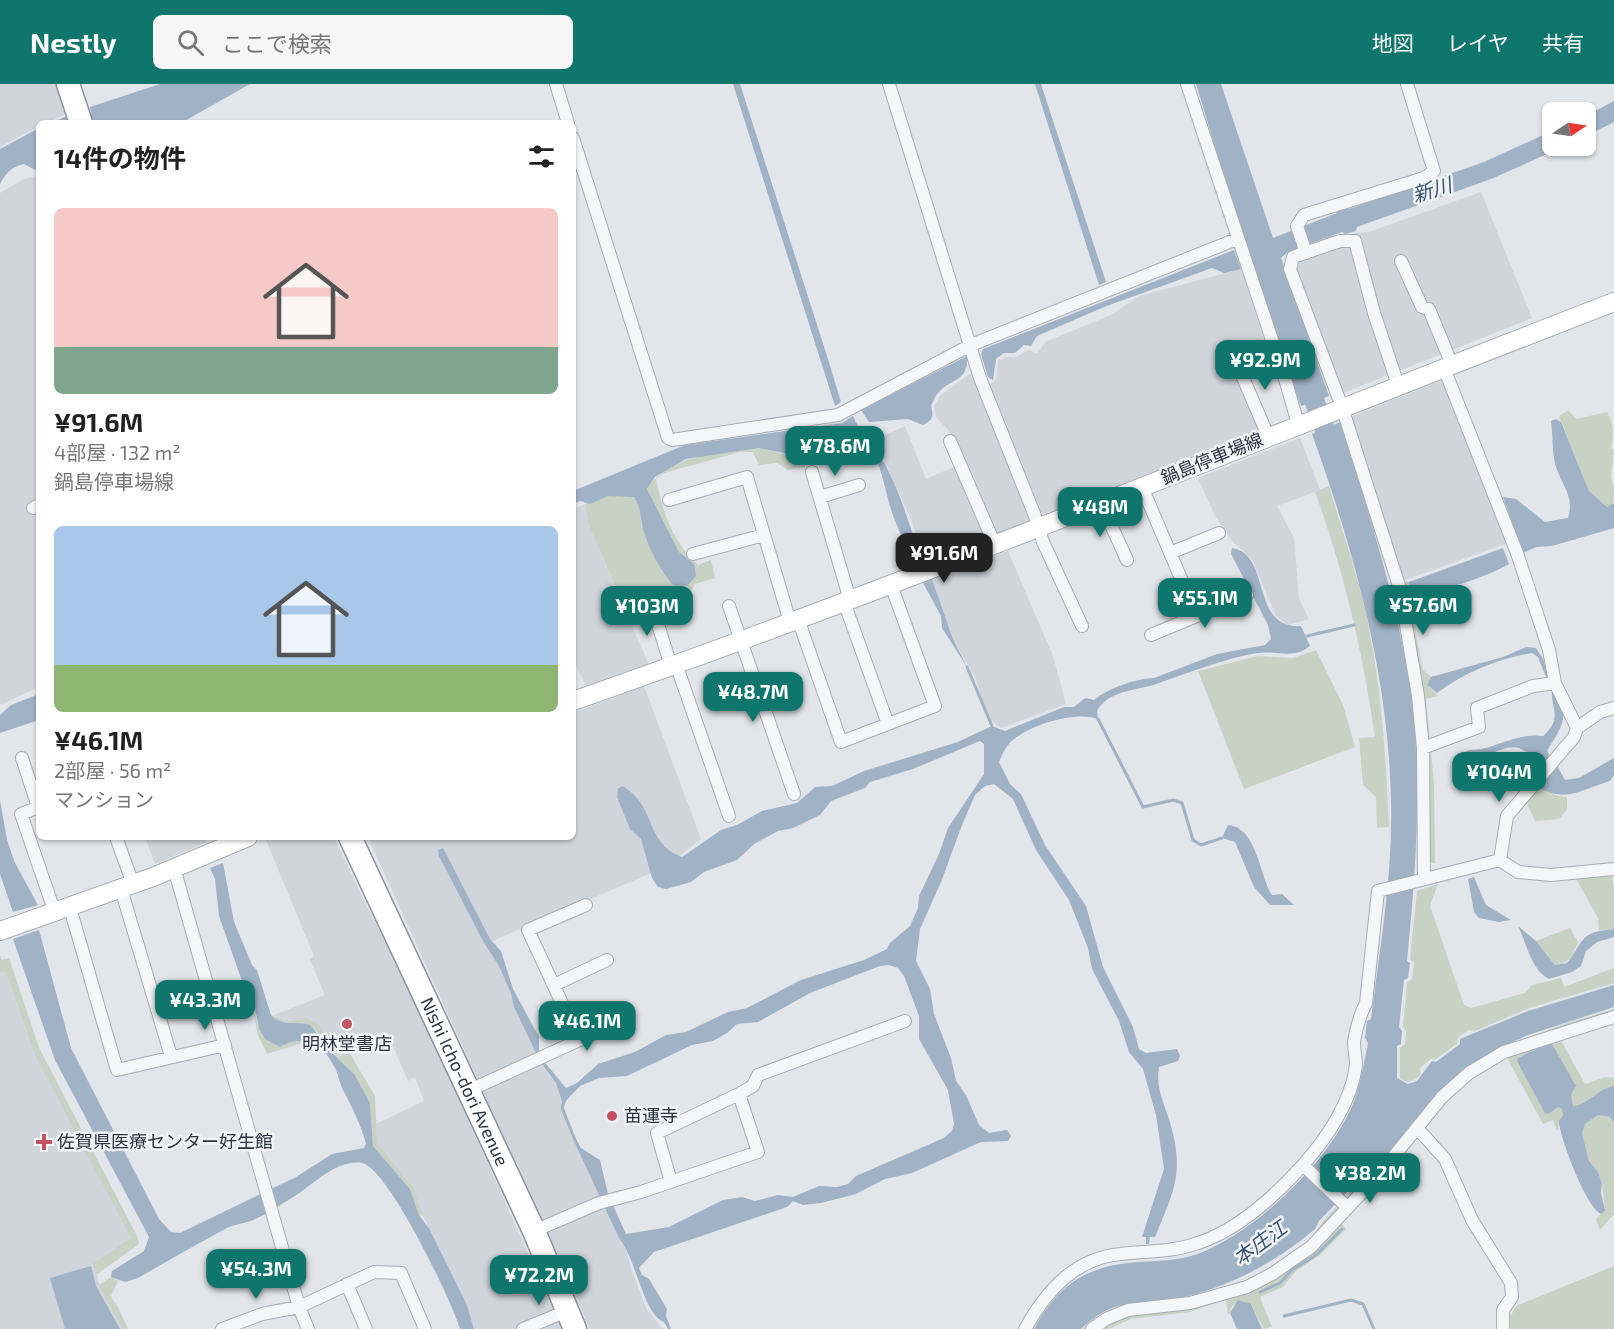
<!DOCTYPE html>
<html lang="ja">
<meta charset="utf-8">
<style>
body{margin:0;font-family:"Exo 2","Noto Sans JP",sans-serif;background:#f6f6f6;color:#222;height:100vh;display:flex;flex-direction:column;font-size:22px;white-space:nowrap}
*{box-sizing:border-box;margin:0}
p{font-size:20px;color:#767676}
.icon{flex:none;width:33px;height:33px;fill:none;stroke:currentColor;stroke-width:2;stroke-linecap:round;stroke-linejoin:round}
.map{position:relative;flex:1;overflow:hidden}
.panel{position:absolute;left:36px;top:36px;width:540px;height:720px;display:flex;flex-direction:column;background:#fff;border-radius:9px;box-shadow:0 2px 4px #0004}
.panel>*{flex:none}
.needle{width:39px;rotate:77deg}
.fabs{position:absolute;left:1542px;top:18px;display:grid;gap:12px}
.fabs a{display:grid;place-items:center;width:54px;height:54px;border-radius:9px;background:#fff;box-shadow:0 2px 4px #0004;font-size:30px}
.price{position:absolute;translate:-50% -51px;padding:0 14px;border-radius:12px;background:#0f766e;color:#fff;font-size:20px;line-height:39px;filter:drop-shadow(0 2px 3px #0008)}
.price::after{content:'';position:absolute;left:50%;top:36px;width:18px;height:14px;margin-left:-9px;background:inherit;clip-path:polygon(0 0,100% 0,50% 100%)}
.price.current{background:#222;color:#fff}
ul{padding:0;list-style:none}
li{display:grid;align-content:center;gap:12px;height:318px;padding:0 18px}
li span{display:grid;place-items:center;height:186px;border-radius:9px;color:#555}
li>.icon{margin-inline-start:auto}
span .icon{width:108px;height:108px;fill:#fffc;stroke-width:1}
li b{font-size:26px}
h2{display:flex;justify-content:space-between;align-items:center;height:72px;padding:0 18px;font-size:26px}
header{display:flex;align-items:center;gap:36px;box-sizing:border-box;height:84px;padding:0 30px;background:#0f766e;color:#fff}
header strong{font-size:28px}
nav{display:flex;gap:33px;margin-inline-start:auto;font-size:21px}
.search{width:420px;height:54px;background:#f6f6f6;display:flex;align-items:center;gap:15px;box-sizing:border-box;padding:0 21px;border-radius:9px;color:#767676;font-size:22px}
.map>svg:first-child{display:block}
</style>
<header>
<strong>Nestly</strong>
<div class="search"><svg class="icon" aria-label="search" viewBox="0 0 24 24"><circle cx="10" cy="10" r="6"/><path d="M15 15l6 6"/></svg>ここで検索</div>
<nav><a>地図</a><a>レイヤ</a><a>共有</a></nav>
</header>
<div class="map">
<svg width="1614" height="1245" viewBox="0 0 1614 1245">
<rect width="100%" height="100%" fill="#e2e5e9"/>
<path fill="#d0d4db" d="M0,0H57L68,29L46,39H39V42L0,63Z
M39,91V603L0,621V109L22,96Z
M1481,108L1532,234L1333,313L1285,178L1292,170L1355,149L1369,148Z
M1241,185L1268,268L1231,274L1260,345L1047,432L1041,428L989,301L997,295L998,276L1006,273H1016L1029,266L1037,270L1045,258L1111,231L1139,212Z
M974,287L1031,438L926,479L911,435L875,356L905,342L926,395L963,379L949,347L936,333L934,322L940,312Z
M1446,295L1508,459L1402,497L1348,334Z
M1300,354L1320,406L1277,422L1294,454L1299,515L1309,535L1288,541L1276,532L1252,475L1234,459L1215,432L1198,394Z
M585,420L589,442L649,581L586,602L573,576V425Z
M1008,467L1053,572L1066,620L1001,644L991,636L982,618L976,595L953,555L932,495Z
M644,602L701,755L682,770L649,790L490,858L543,980L558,998L571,1050L622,1150L631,1185L647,1226L663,1245H590L368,753H573V629Z
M145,753H205L207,758L155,780Z
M271,753H334L368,825L399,882L562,1245H474L467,1221L423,1132L414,1105L377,1058L376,1040L424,1017L415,993L408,997L387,948L338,973L320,942L288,938L274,931L325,911L310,876L314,872L266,756Z
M0,872L2,876L9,874L39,964L137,1152L139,1160L97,1190L99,1201L118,1222L128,1245H0Z"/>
<path fill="#c7d2c4" d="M1568,326L1576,335L1607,328C1614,340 1614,351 1611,364L1614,366L1611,393L1614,403L1613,421L1607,423L1589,407L1559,332Z
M855,353L868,368L788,386L777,379L759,381L753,368H740L664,389L656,395C663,429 672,457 698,481L711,476L715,494L695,500L691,506C678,510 668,508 655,511L646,503L620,513L589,442L585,420L608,412H634L639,421L642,443L694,480L679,468L647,405C666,374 720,366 755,364C765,364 796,374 808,376Z
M1329,402C1341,443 1355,483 1365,525C1381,597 1386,670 1389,743L1377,744L1376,713L1363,701L1359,654L1375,653C1363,569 1344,487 1315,408Z
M1384,468L1402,497L1409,498V505L1414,515L1411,524L1423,586L1431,593L1427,601L1438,612L1426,615L1434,700L1435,779H1419V710L1410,591Z
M1316,566L1343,621L1355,663L1244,705L1198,587L1258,572L1293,574Z
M1540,704L1558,712L1567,713V725L1559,735L1535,737L1526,717Z
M1611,789L1614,804V845L1599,846L1598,834L1575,793Z
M1438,800L1430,822L1464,921L1471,924L1525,909L1532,901L1561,894L1564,903L1614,884V899L1529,924L1475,947L1469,946L1458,953L1457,960L1436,975H1431L1420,984L1421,990L1416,995L1408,998L1400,995V964L1405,960L1406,947L1403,942L1407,898L1412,895L1414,879L1410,875L1417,807Z
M1570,844L1578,858C1573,872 1571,878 1555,881L1536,857Z
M0,872L2,876L9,874L39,964L137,1152L139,1160L97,1190L93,1180L131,1154L35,971L6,887L0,888Z
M249,909L259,944L289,957L303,955L316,961L305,958L267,970L258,951Z
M1614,925V937L1559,953L1585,1000L1606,993L1614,994V1002C1598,1004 1588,1021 1573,1022L1571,1010L1547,960L1535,966L1549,1030L1558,1023L1562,1025L1563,1031L1557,1046L1553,1036L1543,1040L1506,972L1471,993L1444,1018L1341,1139L1346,1145L1320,1171L1296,1187L1283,1203L1260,1213L1272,1243L1264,1245L1251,1220L1233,1221L1228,1232L1226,1215L1190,1228L1131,1235L1109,1245H1081L1112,1227L1187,1215L1260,1193L1308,1160L1324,1136L1363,1095L1377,1086L1438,1011L1501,964L1561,941Z
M271,931L288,938L306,934L320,942L338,973L349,968L375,1012L377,1058L414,1105L423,1132L419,1131L410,1105L373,1062L370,1019L321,951L303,938C291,940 280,941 271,931Z
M1598,1031L1610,1033L1614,1039V1130L1600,1146L1596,1135L1605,1126L1602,1098L1598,1088L1589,1077L1582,1049L1585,1040Z
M1614,1182V1245H1511L1508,1237L1516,1222Z
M111,1193L118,1197L111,1212L128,1245H123L99,1201Z"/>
<path fill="#a0b2c6" d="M160,0H250L181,39H51L67,32L70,37L91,29L90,23Z
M733,0H740L827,272L841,318L835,322Z
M1035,0H1041L1106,198L1099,201Z
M1196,0H1221L1273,154L1337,129V125L1346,122L1349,125L1484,78L1552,47V62H1565L1491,95L1357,143L1356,147L1345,150L1342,148L1288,168L1281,174L1329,312L1301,322L1248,172Z
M1614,17V38L1586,52V32Z
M39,44V88L24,80C11,83 7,88 0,100V65Z
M1234,166L1241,185L1224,189L1212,184L1104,223L1037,252L1031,262L1024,261L1015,269H1004L996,275L993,296L988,293L981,270L983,265Z
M967,272C969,298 951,294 938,309C935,312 933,318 931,322C934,333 933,336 923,341L908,335L869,338L861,326Z
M853,332C861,351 876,364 886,382C902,413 911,446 922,478L913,482C908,465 900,450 894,434C883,405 883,369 856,350L824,367L804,373L758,364L686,375L655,393L647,405L679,468L694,480L696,492L687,502L673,501C659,484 650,467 643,445C640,433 641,423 634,413L608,412L590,420L580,417L573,420V407L685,361L842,339Z
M1556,335L1561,338L1589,407L1607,423L1614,419V444L1552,462L1536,463L1523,469L1503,413L1516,415L1545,438L1568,434C1575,411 1561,401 1555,380C1552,366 1553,352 1551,337Z
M1340,338C1368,425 1396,513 1410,603C1423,694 1416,786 1407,877L1410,879L1408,894L1404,896L1399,943L1402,947L1401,960L1397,962V994L1408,1000L1417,997L1432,977L1436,978L1460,960V955L1528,927L1614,901V923L1528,951L1501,963L1466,983L1438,1009L1375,1084L1361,1094L1319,1137L1315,1145C1277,1177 1237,1199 1189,1212C1144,1224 1120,1208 1081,1245H1034C1058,1200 1088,1181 1139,1178C1158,1177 1180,1176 1198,1170C1256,1148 1332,1075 1354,1017C1361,999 1364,978 1368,959L1365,954L1367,937L1371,935C1380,863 1393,790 1391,718C1389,592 1354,467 1312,350Z
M1232,464C1272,470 1250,546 1301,542L1310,562C1293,576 1276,566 1257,569C1223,575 1191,588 1159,599C1146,604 1131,605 1118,610C1108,614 1102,618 1097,627L1098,635C1076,626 1023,642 1008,661C1004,666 1001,673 999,678L1010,700L1021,710L1045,761L1086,822L1103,883L1133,943L1139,965L1146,969L1177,965L1180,972L1178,977L1159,983C1155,1008 1167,1023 1172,1046C1184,1092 1172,1111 1155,1153H1150L1149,1160H1146V1153H1142L1164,1085L1156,1031L1143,985L1129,968L1119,937L1092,885L1088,864L1069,816L1036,766L1013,715L994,700L985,702L975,711L962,741L941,798L920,845L916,877L930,905L934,930L951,974L956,997L966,1011L979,1041L989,1049L1007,1046L1011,1052L1008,1057L981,1058L912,1089L885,1095L856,1110L821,1119L803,1121L793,1117L787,1123L654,1168L639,1184L642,1191L649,1195L667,1225L666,1232L671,1245H668L664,1238C643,1230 637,1176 619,1154L573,1055L574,1052L581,1064L600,1076L608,1110L626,1150L669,1143L723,1116L742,1113L755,1117L778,1111L793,1113L819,1102L837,1103L848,1100L856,1092L944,1054L952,1047L954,1040L948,1006L919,955V932L904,892L898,884L889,881L880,882L810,909L758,938L737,940L727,949L713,957L692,961L627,992L599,994L580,1002L563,1020L556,999L540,977L514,923L511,909L499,882L483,857L439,772L438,766L443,764L490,855L501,867L513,905L539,953V967L542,975L566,1004L577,999L598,980L635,968L666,951L686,948L728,928L747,924L801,896L864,876L887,865L890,859L910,842L918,824L919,812L939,770L948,744L984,690V660L980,657L913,685L870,698L865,704L831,717L820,731L793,744L778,747L754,760L737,776L704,788L691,798L666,805L658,803L652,794L641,755L630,745L617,713L618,705L622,702C657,721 644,759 682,773L721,746L737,741L762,727L797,719L815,703L832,702L864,687L958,658L992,642L1005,647L1064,623H1074L1085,614L1094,616C1106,605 1137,594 1154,594L1217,570L1265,561L1271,555L1268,541L1231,470Z
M1503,464L1509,480C1482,495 1444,506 1413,512L1409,506V498Z
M932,495L953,555L967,583L942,544L941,532L923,499Z
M1526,563L1536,564L1543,575L1549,594L1547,596L1538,573L1532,569C1497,575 1466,588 1437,609L1427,601L1431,593L1503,573Z
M1552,606C1573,630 1561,644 1547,667L1551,673L1542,684C1513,646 1503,671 1469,676L1465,668C1471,664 1478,667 1485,664C1504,659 1522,649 1543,652C1564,633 1550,624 1552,606Z
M39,610V636L0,649V631L11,621Z
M1614,674V691L1610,697C1582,705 1567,719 1540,704L1556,680L1565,696L1579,694Z
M0,716L7,756L15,779L38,821L13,828L0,790Z
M1228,741C1257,743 1260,793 1272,811L1282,810L1294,821H1270L1254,803L1235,758L1222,754Z
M223,779L234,838L252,881L257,886L271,931C283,944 296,936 310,941L338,975L354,990L370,1019L373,1062L410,1105L419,1131L430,1146L467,1221L474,1245H460C452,1217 388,1084 362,1079C339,1075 315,1098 298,1110C284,1118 270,1129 255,1135C245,1140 234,1140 225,1145C195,1161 166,1178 138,1194L125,1198L111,1193L112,1187L144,1167L149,1153L55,976L13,855L39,846L71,964L159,1135L171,1148L180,1149L296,1093L332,1070L364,1064L366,1060C361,1041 353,1025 344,1008C340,1001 339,993 336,986C325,962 304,948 280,963L265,955L259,944L252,911L242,897L219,832L215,795L210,784Z
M1474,793L1486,821L1511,836L1499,838L1479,834L1474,828L1468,795Z
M1518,842L1536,857L1555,881L1567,879C1585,857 1578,848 1614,845V853L1597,858L1586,867L1581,882L1572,888L1549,895C1531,886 1527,860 1518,842Z
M1547,960H1552L1576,1002L1571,1010L1573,1022C1588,1021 1598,1004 1614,1002V1039L1610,1033L1598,1031L1585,1040L1582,1049L1589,1077L1598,1088L1602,1099L1601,1109L1605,1126L1602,1130C1588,1128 1559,1052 1559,1037L1563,1031L1562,1025L1558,1023L1549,1030L1545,1029L1517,977L1518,974Z
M91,1182L96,1202L120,1245H65L50,1194Z
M1238,1216L1251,1220L1262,1245H1237L1230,1229Z"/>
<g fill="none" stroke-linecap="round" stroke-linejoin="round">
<path stroke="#a0b2c6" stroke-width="3" d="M1307,552L1354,541
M967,583L992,642
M1098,635L1143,723L1173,716L1182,719L1193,756L1201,761L1222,754
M564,1018L562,1024L575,1056
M1260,1208L1280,1199L1292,1186L1316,1171L1342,1145
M1284,1232L1351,1216L1363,1220L1374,1245"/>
<path stroke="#a0b2c6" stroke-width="20" d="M1306,294L1333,368"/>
<defs>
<path id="street" d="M556,0L568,39
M889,0L980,294L1035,432L1043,458L1082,542
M1187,0L1286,298L1298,340
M573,54L668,354L672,356L838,331L971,261L1237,155
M1306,169L1297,142L1304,131L1424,94L1434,87L1407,0
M1401,177L1422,223L1429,225L1452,281
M1235,275L1268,352
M1444,284L1517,469L1549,566L1555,599L1577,644L1574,653L1507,732L1500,776
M1398,301L1374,229L1355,157H1340L1293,173L1290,185L1342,323L1400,505L1418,612L1423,664L1424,794
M950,357L995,461
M812,388L850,516
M1142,403L1197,532
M820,413L859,401
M669,416L747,393L790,538
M1101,419L1127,476
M33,424L39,421
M1170,469L1219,449
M693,470L764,451
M650,515L671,582
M844,518L888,640
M729,522L794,710
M798,535L841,658L935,622L891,501
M1151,551L1247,511
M676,580L729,732
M1577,644L1600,628L1614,624
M1423,664L1479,643L1477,624L1533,602L1555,599
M22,674L38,723
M39,723L21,730L55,829
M116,753L133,800
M1500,776L1518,788L1551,791L1614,785
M174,784L299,1223L308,1245
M121,805L171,972
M70,824L117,986L225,961
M554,901L607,876
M579,956L528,846L586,821
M470,1006L619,938
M1417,1044L1445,1075L1472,1136L1511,1199L1512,1213L1503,1226V1245
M1303,1081L1346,1122
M671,1098L657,1049L739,1010
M534,1147L599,1119L641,1108L758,1068L739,1010L753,1002L758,991L905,937
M347,1200L366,1245
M222,1245L262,1230L299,1223L374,1188L401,1189L425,1245
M523,1245L567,1227
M1025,1245C1046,1207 1075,1174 1121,1170C1147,1167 1173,1168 1198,1159C1238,1146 1275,1112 1303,1081C1327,1054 1352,1017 1356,981C1356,973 1354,965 1354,958C1356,944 1360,931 1366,919L1378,807L1500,776
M1092,1245L1106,1235L1128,1226L1190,1219L1247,1203L1272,1190L1311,1163L1381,1088L1442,1013L1469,989L1504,968L1614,933"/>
<path id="secondary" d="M573,617C924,494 1267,352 1614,218
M0,847L153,793L248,753"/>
<g id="highway">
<path d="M68,0L81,39"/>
<path id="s1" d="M350,753L534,1147L575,1245"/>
</g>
</defs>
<use href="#street" stroke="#a7acb3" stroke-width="14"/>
<use href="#secondary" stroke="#a7acb3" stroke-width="20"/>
<use href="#highway" stroke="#8b929f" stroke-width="25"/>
<use href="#street" stroke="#f4f6f8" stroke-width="12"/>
<use href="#secondary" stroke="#fff" stroke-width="18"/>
<use href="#highway" stroke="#fff" stroke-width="22"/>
</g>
<g fill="#c35262" stroke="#f1f4f7" stroke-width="2">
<circle cx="347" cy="940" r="6"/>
<circle cx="612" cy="1032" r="6"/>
<path d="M41 1049h6v6h6v6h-6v6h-6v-6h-6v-6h6z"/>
</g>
<g text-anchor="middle" stroke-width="5" stroke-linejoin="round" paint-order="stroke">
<g font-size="18" fill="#2b3340" stroke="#f1f4f7">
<text transform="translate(1212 375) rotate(-22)" y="6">鍋島停車場線</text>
<text dy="6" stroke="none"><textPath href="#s1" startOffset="270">Nishi Icho-dori Avenue</textPath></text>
</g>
<g font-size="18" fill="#2b3340" stroke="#f1f4f7" text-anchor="start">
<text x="347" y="966" text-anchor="middle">明林堂書店</text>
<text x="624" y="1038">苗運寺</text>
<text x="57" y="1064">佐賀県医療センター好生館</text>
</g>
<g font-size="20" font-style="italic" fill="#395170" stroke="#f1f4f7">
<text transform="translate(1432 106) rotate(-17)" y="7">新川</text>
<text transform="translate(1260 1159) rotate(-36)" y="7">本庄江</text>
</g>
</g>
</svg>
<div class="fabs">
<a><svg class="needle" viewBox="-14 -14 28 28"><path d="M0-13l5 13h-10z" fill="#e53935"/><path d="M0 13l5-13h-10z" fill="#767676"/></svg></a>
</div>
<b class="price" style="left:1265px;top:307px">¥92.9M</b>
<b class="price" style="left:835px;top:393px">¥78.6M</b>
<b class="price" style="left:1100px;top:454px">¥48M</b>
<b class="price current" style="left:944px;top:500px">¥91.6M</b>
<b class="price" style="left:1205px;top:545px">¥55.1M</b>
<b class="price" style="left:1423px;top:552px">¥57.6M</b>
<b class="price" style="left:647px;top:553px">¥103M</b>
<b class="price" style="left:753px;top:639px">¥48.7M</b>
<b class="price" style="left:1499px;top:719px">¥104M</b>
<b class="price" style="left:205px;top:947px">¥43.3M</b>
<b class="price" style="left:587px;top:968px">¥46.1M</b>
<b class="price" style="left:1370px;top:1120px">¥38.2M</b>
<b class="price" style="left:256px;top:1216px">¥54.3M</b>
<b class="price" style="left:539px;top:1222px">¥72.2M</b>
<section class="panel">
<h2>14件の物件<svg class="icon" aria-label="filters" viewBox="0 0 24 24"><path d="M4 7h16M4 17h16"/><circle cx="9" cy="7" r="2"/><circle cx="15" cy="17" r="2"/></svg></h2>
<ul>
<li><span style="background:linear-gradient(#f6c9c9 75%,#7fa58c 0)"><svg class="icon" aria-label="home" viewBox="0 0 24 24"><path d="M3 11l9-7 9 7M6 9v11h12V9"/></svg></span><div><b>¥91.6M</b><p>4部屋 · 132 m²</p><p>鍋島停車場線</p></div></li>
<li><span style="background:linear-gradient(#a9c7e8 75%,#8fb573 0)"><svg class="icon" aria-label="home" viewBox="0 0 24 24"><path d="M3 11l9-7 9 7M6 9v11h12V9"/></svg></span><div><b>¥46.1M</b><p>2部屋 · 56 m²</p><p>マンション</p></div></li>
</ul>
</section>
</div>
